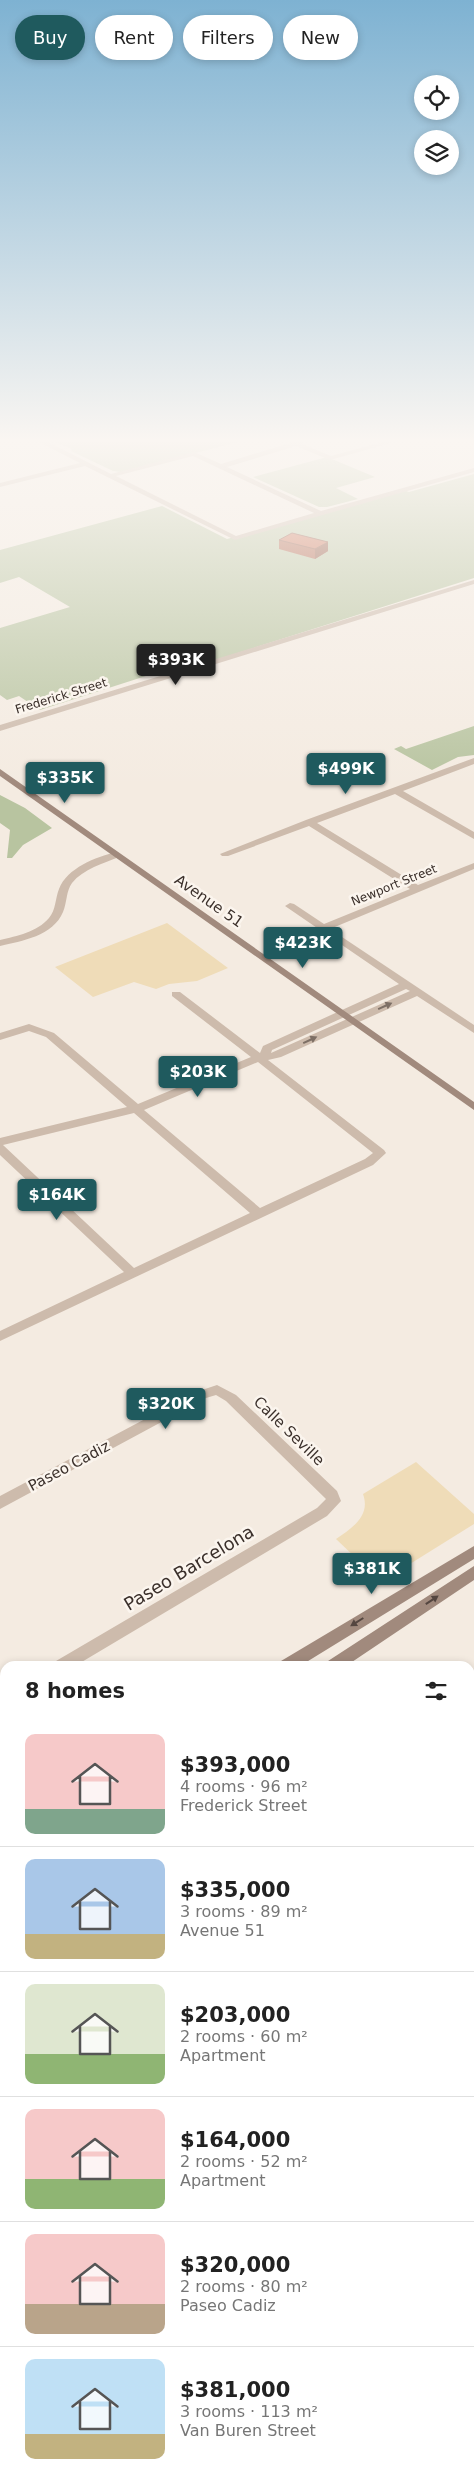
<!DOCTYPE html>
<meta charset="utf-8">
<style>
body{margin:0;font-family:"DejaVu Sans",sans-serif;background:#f6f6f6;color:#222;height:100vh;display:flex;flex-direction:column;font-size:19px;white-space:nowrap}
*{box-sizing:border-box;margin:0}
p{font-size:16px;color:#767676}
.icon{flex:none;width:28px;height:28px;fill:none;stroke:currentColor;stroke-width:2;stroke-linecap:round;stroke-linejoin:round}
.map{position:relative;flex:1;overflow:hidden}
.sheet{position:absolute;left:0px;top:1661px;width:475px;height:821px;display:flex;flex-direction:column;background:#fff;border-radius:15px 15px 0 0;box-shadow:0 2px 8px #0003}
.sheet>*{flex:none}
.top-card{position:absolute;left:15px;top:15px;width:445px;height:45px;display:flex;gap:10px}
.controls{position:absolute;left:414px;top:75px;display:grid;gap:10px}
.controls a{display:grid;place-items:center;width:45px;height:45px;border-radius:50%;background:#fff;box-shadow:0 2px 8px #0003;font-size:25px}
.price{position:absolute;translate:-50% -42px;padding:0 11px;border-radius:5px;background:#1f5a5e;color:#fff;font-size:16px;line-height:32px;filter:drop-shadow(0 1px 2px #0008)}
.price::after{content:'';position:absolute;left:50%;top:30px;width:15px;height:11px;margin-left:-8px;background:inherit;clip-path:polygon(0 0,100% 0,50% 100%)}
.price.on{background:#222;color:#fff}
ul{padding:0;list-style:none}
li{display:flex;align-items:center;gap:15px;height:125px;padding:0 25px}
li+li{border-top:1px solid #e0e0e0}
li span{display:grid;place-items:center;flex:none;width:140px;height:100px;border-radius:10px;color:#555}
li>.icon{margin-inline-start:auto}
span .icon{width:60px;height:60px;fill:#fffc;stroke-width:1}
li b{font-size:21px}
h2{display:flex;justify-content:space-between;align-items:center;height:60px;padding:0 25px;font-size:21px}
.tag{padding:0 18px;border-radius:22px;background:#fff;box-shadow:0 2px 8px #0003;font-size:18px;line-height:45px}
.tag.on{background:#1f5a5e;color:#fff}
.map>svg:first-child{display:block}
</style>
<div class="map">
<svg width="474" height="2482" viewBox="0 0 474 2482">
<rect width="100%" height="100%" fill="#f4ebe1"/>
<path fill="#b8c4a0" d="M47,439H250L121,472L113,471L71,451L72,449Z
M327,457L375,477L336,488L358,499L327,507H319L253,477Z
M474,474V578L181,671L174,667L40,710L19,696L7,700L0,695V628L70,607L19,577L0,583V550L162,506L227,539L403,490L409,492Z
M474,726V755L458,757L432,770L394,749L401,746L406,749Z
M0,795L25,808L52,828L23,845L12,858H7L10,830L0,823Z"/>
<path fill="#efdcb8" d="M167,923L228,968L197,981L169,984L156,989L134,982L93,997L55,967Z
M416,1462L474,1514V1524L381,1582L336,1539C352,1528 371,1516 363,1494Z"/>
<g fill="none" stroke-linecap="round" stroke-linejoin="round">
<path fill="#cdbbac" fill-rule="evenodd" d="M33,439H42L111,474L194,452L221,464L303,439L307,441L302,444L331,456L393,439H405L330,460L296,446L227,467L321,511L474,468V472L235,540L85,466L0,487V483L80,463ZM193,456L314,513L236,536L116,476Z
M474,580V584L0,731V725Z
M474,758V764L403,791L474,832V839L395,794L317,823L418,885L474,863V869L330,929L474,1025V1033L417,996L281,1057L268,1060L384,1150L386,1153L373,1165L0,1341V1331L124,1272L0,1155V1138L127,1107L46,1037L29,1031L0,1040V1033L29,1024L54,1033L138,1104L251,1057L172,996V992H180L260,1053L263,1046L399,984L285,906L290,903L294,904L324,924L410,889L309,826L228,856H222L220,854L306,820ZM406,989L410,991L271,1053L272,1050ZM258,1062L373,1153L365,1159L260,1208L144,1110ZM134,1113L250,1213L134,1268L3,1145Z
M116,852L119,853V857C104,863 83,869 72,883C66,891 67,903 63,912C53,936 22,941 0,946V940C17,936 37,932 49,918C56,910 55,899 59,889C67,868 96,857 116,852Z
M217,1385L236,1395L337,1491L341,1501L327,1516L75,1666H54L56,1661L317,1508L326,1499L226,1401L216,1395L206,1398L0,1509V1496L196,1392Z
M5,1693V1708L0,1710V1695Z
M470,1850L474,1852V1871L470,1869Z
M0,2023L5,2025V2067L0,2069V2050L5,2048L0,2046Z
M474,2034V2053L470,2055V2036Z
M470,2176L474,2178V2201L470,2199Z
M0,2415L5,2417V2446L0,2444Z
M19,2478H41L43,2482H21Z
M355,2478H378L380,2482H357Z"/>
<path fill="#a18a7d" fill-rule="evenodd" d="M0,769L474,1102V1110L0,776Z
M474,1546V1559L300,1666H279L281,1661Z
M474,1566V1580L346,1666H326L328,1661Z
M5,1838V1855L0,1857V1840Z
M5,1871V1888L0,1890V1873Z"/>
</g>
<path fill="#ac5a40" d="M279,540L328,551L315,559L279,549Z"/>
<path fill="#8c4a34" d="M328,542V551L315,559V549Z"/>
<path fill="#c8694b" stroke="#8c4a34" d="M292,533L328,542L315,549L279,540Z"/>
<defs><path id="oneway-solid" d="M-6-.8H1V-3.2L6.5 0L1 3.2V.8H-6Z" transform="scale(1.25)"/></defs>
<g fill="#7d6f65">
<use href="#oneway-solid" transform="translate(385 1006) rotate(-24)"/>
<use href="#oneway-solid" transform="translate(310 1040) rotate(-25)"/>
</g>
<g fill="#544640">
<use href="#oneway-solid" transform="translate(432 1600) rotate(-34)"/>
<use href="#oneway-solid" transform="translate(357 1622) rotate(148)"/>
</g>
<linearGradient id="sky" x2="0" y2="1"><stop stop-color="#7eb2d2"/><stop offset="0.56" stop-color="#faf6f2"/><stop offset="1" stop-color="#faf6f2" stop-opacity="0"/></linearGradient>
<rect width="474" height="787" fill="url(#sky)"/>
<g text-anchor="middle" stroke-width="5" stroke-linejoin="round" paint-order="stroke">
<g font-size="12" fill="#3b302b" stroke="#fbf5ee">
<text transform="translate(61 696) rotate(-17)" y="4">Frederick Street</text>
<text transform="translate(394 885) rotate(-22)" y="4">Newport Street</text>
</g>
<g font-size="15" fill="#3b302b" stroke="#fbf5ee">
<text transform="translate(209 901) rotate(35)" y="5">Avenue 51</text>
<text transform="translate(289 1431) rotate(44)" y="5">Calle Seville</text>
<text transform="translate(69 1466) rotate(-28)" y="5">Paseo Cadiz</text>
</g>
<g font-size="18" fill="#3b302b" stroke="#fbf5ee">
<text transform="translate(189 1568) rotate(-31)" y="6">Paseo Barcelona</text>
</g>
</g>
</svg>
<div class="controls">
<a><svg class="icon" aria-label="locate" viewBox="0 0 24 24"><circle cx="12" cy="12" r="6"/><path d="M12 2v4M12 18v4M2 12h4M18 12h4"/></svg></a>
<a><svg class="icon" aria-label="layers" viewBox="0 0 24 24"><path d="M12 4l9 5-9 5-9-5zM3 14l9 5 9-5"/></svg></a>
</div>
<b class="price on" style="left:176px;top:686px">$393K</b>
<b class="price" style="left:346px;top:795px">$499K</b>
<b class="price" style="left:65px;top:804px">$335K</b>
<b class="price" style="left:303px;top:969px">$423K</b>
<b class="price" style="left:198px;top:1098px">$203K</b>
<b class="price" style="left:57px;top:1221px">$164K</b>
<b class="price" style="left:166px;top:1430px">$320K</b>
<b class="price" style="left:372px;top:1595px">$381K</b>
<div class="top-card">
<a class="tag on">Buy</a>
<a class="tag">Rent</a>
<a class="tag">Filters</a>
<a class="tag">New</a>
</div>
<section class="sheet">
<h2>8 homes<svg class="icon" aria-label="filters" viewBox="0 0 24 24"><path d="M4 7h16M4 17h16"/><circle cx="9" cy="7" r="2"/><circle cx="15" cy="17" r="2"/></svg></h2>
<ul>
<li><span style="background:linear-gradient(#f6c9c9 75%,#7fa58c 0)"><svg class="icon" aria-label="home" viewBox="0 0 24 24"><path d="M3 11l9-7 9 7M6 9v11h12V9"/></svg></span><div><b>$393,000</b><p>4 rooms · 96 m²</p><p>Frederick Street</p></div></li>
<li><span style="background:linear-gradient(#a9c7e8 75%,#c2b280 0)"><svg class="icon" aria-label="home" viewBox="0 0 24 24"><path d="M3 11l9-7 9 7M6 9v11h12V9"/></svg></span><div><b>$335,000</b><p>3 rooms · 89 m²</p><p>Avenue 51</p></div></li>
<li><span style="background:linear-gradient(#dfe7d0 70%,#8fb573 0)"><svg class="icon" aria-label="home" viewBox="0 0 24 24"><path d="M3 11l9-7 9 7M6 9v11h12V9"/></svg></span><div><b>$203,000</b><p>2 rooms · 60 m²</p><p>Apartment</p></div></li>
<li><span style="background:linear-gradient(#f6c9c9 70%,#8fb573 0)"><svg class="icon" aria-label="home" viewBox="0 0 24 24"><path d="M3 11l9-7 9 7M6 9v11h12V9"/></svg></span><div><b>$164,000</b><p>2 rooms · 52 m²</p><p>Apartment</p></div></li>
<li><span style="background:linear-gradient(#f6c9c9 70%,#b9a48a 0)"><svg class="icon" aria-label="home" viewBox="0 0 24 24"><path d="M3 11l9-7 9 7M6 9v11h12V9"/></svg></span><div><b>$320,000</b><p>2 rooms · 80 m²</p><p>Paseo Cadiz</p></div></li>
<li><span style="background:linear-gradient(#bfe0f5 75%,#c2b280 0)"><svg class="icon" aria-label="home" viewBox="0 0 24 24"><path d="M3 11l9-7 9 7M6 9v11h12V9"/></svg></span><div><b>$381,000</b><p>3 rooms · 113 m²</p><p>Van Buren Street</p></div></li>
</ul>
</section>
</div>
